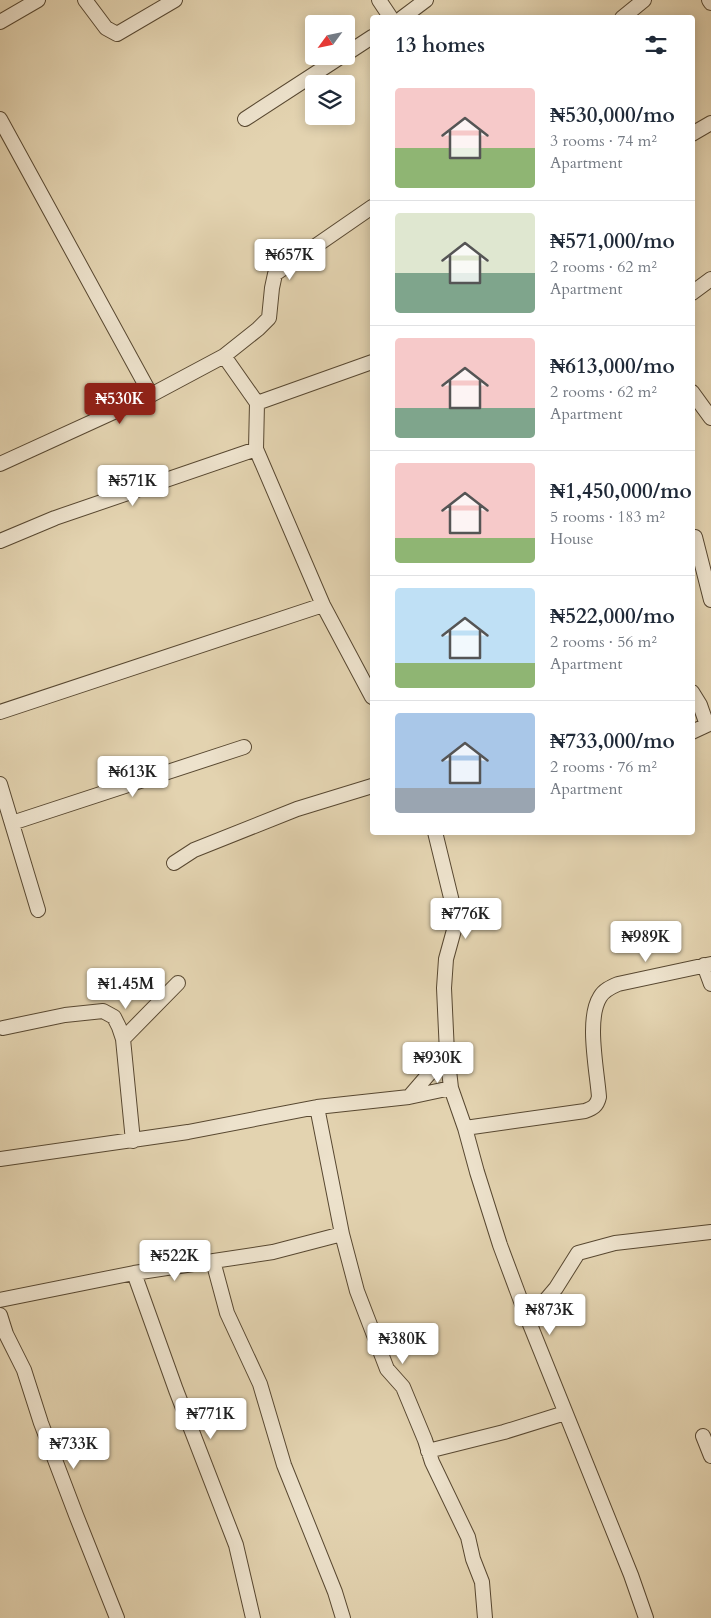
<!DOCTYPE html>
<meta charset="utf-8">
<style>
body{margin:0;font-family:Cardo,serif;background:#f2f2f3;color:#1f2937;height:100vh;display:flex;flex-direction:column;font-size:19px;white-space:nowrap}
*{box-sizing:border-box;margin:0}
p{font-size:16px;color:#747a83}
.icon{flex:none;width:28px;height:28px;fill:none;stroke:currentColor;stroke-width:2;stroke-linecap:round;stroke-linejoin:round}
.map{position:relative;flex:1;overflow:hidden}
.details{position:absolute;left:370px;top:15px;width:325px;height:820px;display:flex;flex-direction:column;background:#fff;border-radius:5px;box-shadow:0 2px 12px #0003}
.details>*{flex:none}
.needle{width:32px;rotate:237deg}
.controls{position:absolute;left:305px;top:15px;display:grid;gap:10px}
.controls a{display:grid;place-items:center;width:50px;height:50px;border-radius:5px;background:#fff;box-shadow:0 2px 12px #0003;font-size:25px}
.price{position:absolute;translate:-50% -42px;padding:0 11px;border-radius:5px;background:#fff;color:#222;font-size:16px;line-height:32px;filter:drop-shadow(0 1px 2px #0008)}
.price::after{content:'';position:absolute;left:50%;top:30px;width:15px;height:11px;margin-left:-8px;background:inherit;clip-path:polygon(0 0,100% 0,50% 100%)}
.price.active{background:#8f2418;color:#fff}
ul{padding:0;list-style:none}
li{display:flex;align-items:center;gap:15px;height:125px;padding:0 25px}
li+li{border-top:1px solid #e0e1e3}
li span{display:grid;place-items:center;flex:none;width:140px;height:100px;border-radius:5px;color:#555}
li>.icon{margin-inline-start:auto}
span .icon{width:60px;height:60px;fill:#fffc;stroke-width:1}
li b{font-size:21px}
h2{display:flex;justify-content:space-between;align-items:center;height:60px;padding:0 25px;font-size:21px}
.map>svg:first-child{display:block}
</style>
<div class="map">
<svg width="711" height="1618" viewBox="0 0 711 1618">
<rect width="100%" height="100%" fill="#e3d3b0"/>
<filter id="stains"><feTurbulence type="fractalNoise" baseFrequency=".004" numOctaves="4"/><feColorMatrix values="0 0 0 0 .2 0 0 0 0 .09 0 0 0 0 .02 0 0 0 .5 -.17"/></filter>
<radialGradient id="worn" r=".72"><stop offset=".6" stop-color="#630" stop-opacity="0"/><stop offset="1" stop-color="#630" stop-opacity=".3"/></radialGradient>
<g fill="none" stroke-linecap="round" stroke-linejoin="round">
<defs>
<path id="street" d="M85,0L106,28L117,34L175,0
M379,0L391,18
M709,0L711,3
M402,18L426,0
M622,18L644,0
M0,22L38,0
M346,54L372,37
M0,119L151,395
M245,119L342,56
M692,134L711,123
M692,293L711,279
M224,356L257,403L256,449L323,605L372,697
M692,392L711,418
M257,403L372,362
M0,464L151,395L224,356L258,329L269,318L272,288L275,274L372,207
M695,537L711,600
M0,541L55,518L256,449
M692,692L700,705L707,725L711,722
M0,712L323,605
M692,732L707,725
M0,784L38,910
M12,823L244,747
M435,832L454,910V930L446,959L444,988L447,1053L451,1088L465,1128L477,1172L500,1245L525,1312L631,1575L646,1618
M174,863L194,850L297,809L372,786
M704,965L711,984
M3,1028L65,1015L103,1011L114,1017L119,1027L123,1039L133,1141
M123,1039L178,983
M409,1097L447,1053
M317,1107L342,1234L357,1291L387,1369L403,1387L425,1440L432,1462L468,1537L473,1559L482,1582L485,1618
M465,1128L585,1111C593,1108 597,1106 599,1097C597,1070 586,1019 600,997C604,990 611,987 618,984L711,964
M0,1159L188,1132L317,1107L409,1097L451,1088
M213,1261L227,1313L260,1384L284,1465L335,1592L343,1618
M134,1273L176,1390L236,1545L253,1618
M0,1300L134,1273L273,1252L342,1234
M525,1312L539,1308L556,1288L578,1253L615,1243L711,1232
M0,1315L6,1334L24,1370L41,1423L76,1515L117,1618
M703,1436L711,1456
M428,1451L504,1432L565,1413"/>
</defs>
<use href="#street" stroke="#584831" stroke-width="16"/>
<use href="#street" stroke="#ede2cc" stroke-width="14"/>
</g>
<rect width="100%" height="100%" filter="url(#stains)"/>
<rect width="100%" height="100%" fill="url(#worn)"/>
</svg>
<div class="controls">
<a><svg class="needle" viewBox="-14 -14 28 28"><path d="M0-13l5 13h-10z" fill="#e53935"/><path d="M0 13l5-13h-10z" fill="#747a83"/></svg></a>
<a><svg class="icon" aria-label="layers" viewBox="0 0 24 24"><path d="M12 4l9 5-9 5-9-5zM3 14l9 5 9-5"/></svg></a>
</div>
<b class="price" style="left:290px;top:281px">₦657K</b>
<b class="price active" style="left:120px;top:425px">₦530K</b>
<b class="price" style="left:133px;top:507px">₦571K</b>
<b class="price" style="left:133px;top:798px">₦613K</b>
<b class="price" style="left:466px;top:940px">₦776K</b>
<b class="price" style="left:646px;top:963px">₦989K</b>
<b class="price" style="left:126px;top:1010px">₦1.45M</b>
<b class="price" style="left:438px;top:1084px">₦930K</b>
<b class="price" style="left:175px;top:1282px">₦522K</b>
<b class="price" style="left:550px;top:1336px">₦873K</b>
<b class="price" style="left:403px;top:1365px">₦380K</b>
<b class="price" style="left:211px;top:1440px">₦771K</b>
<b class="price" style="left:74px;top:1470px">₦733K</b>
<section class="details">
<h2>13 homes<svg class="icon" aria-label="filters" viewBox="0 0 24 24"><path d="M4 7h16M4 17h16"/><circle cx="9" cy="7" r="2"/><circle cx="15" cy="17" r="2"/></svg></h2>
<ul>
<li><span style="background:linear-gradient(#f6c9c9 60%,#8fb573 0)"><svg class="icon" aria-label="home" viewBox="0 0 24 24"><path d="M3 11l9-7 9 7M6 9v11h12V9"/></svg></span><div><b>₦530,000/mo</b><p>3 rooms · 74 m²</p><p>Apartment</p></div></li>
<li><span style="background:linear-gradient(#dfe7d0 60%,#7fa58c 0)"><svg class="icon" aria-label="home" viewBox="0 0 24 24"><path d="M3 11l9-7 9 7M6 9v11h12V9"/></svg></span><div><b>₦571,000/mo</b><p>2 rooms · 62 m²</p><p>Apartment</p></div></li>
<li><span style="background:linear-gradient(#f6c9c9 70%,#7fa58c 0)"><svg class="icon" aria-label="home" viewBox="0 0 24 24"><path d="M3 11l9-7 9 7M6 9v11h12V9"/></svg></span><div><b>₦613,000/mo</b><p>2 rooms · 62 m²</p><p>Apartment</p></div></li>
<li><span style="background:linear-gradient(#f6c9c9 75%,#8fb573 0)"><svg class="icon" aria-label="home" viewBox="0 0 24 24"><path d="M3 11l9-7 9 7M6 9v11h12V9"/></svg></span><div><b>₦1,450,000/mo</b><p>5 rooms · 183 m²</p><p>House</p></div></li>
<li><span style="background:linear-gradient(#bfe0f5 75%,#8fb573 0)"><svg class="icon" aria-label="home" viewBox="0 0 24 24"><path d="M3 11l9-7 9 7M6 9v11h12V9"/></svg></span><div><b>₦522,000/mo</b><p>2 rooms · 56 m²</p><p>Apartment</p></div></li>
<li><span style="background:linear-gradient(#a9c7e8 75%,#9aa5b1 0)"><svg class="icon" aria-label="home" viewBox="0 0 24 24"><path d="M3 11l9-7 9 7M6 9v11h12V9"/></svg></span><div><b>₦733,000/mo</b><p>2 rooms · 76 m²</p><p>Apartment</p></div></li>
</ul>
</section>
</div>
